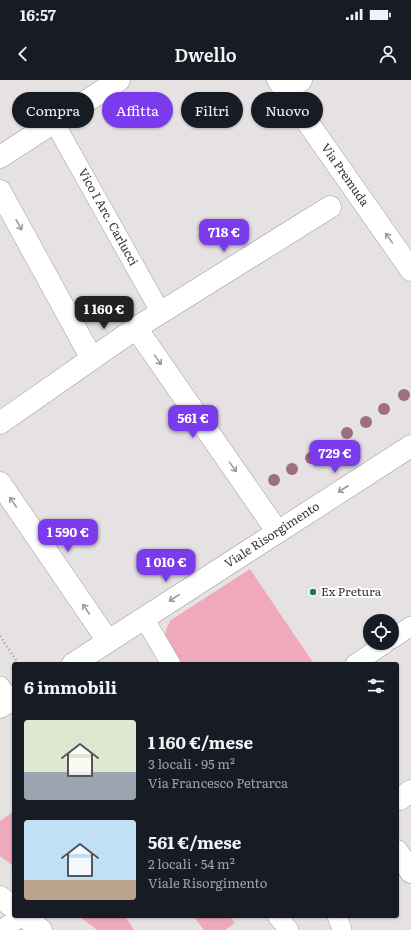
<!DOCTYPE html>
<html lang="it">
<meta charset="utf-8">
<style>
body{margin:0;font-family:Literata,serif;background:#20242c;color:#f1f3f6;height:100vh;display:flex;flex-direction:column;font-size:15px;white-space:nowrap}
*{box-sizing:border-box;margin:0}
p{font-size:13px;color:#9ea1a6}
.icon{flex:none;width:22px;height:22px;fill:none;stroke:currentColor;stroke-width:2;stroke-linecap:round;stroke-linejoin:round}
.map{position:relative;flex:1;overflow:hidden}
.sheet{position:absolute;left:12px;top:582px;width:387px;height:256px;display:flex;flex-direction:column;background:#171b24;border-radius:4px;box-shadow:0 1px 3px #0004}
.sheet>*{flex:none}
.guide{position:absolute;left:12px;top:12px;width:387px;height:36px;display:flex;gap:8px}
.controls{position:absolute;left:363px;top:534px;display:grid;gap:8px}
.controls a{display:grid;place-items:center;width:36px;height:36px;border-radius:50%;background:#171b24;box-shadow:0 1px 3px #0004;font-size:20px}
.price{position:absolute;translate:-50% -34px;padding:0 9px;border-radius:8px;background:#7c3aed;color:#fff;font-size:13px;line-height:26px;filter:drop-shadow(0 1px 2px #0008)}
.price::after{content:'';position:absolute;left:50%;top:24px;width:12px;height:9px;margin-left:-6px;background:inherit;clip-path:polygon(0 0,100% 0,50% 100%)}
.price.active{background:#222;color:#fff}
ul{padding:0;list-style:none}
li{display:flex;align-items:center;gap:12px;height:100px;padding:0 12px}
li span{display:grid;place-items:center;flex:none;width:112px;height:80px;border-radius:4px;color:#555}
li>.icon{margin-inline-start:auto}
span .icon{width:48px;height:48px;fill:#fffc;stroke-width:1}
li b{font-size:17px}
h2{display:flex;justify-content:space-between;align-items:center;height:48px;padding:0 12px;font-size:17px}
.pill{padding:0 14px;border-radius:18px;background:#171b24;box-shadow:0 1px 3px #0004;font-size:14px;line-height:36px}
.pill.active{background:#7c3aed;color:#fff}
.status{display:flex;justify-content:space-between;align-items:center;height:28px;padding:0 20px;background:#171b24;direction:ltr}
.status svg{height:11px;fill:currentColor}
header{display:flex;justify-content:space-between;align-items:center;height:52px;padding:0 12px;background:#171b24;font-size:18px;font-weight:600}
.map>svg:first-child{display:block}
</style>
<div class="status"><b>16:57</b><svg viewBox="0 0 49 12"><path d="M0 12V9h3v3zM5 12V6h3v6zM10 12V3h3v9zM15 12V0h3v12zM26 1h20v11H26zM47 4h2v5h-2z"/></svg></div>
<header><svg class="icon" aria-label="back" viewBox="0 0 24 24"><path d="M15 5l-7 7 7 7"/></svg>Dwello<svg class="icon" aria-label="person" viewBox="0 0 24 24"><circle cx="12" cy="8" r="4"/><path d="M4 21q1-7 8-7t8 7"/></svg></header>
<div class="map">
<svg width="411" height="850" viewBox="0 0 411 850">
<rect width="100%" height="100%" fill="#e6e2e3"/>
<path fill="#efa9ba" d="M250,489L314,584H177C168,567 159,557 171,540Z
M14,731V787L0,776V741Z
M79,836H125L134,850H97Z
M193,836H230L235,843L225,850H204Z"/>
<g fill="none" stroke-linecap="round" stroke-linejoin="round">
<defs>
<path id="service" d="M54,42L161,233
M144,538L171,584
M392,559L411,546
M355,584L386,563
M0,606L11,621
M277,836L289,850
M337,836L342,850
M0,850L23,836"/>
<path id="pedestrian" d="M397,771L411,792"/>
<path id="minor" d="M278,0L411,190
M286,10L301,0
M0,77L119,0
M0,111L92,279
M136,248L277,451
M0,343L136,248L330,127
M0,403L108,561
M73,584L411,366
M0,627L14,619
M400,719L411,711"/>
<path id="tertiary" d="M0,817L14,828
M24,836L41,850"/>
</defs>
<use href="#service" stroke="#a19e9f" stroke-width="20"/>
<use href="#pedestrian" stroke="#a19e9f" stroke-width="23"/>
<use href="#minor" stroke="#a19e9f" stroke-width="23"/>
<use href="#tertiary" stroke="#a19e9f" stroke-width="23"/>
<path stroke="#999797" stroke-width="2.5" stroke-dasharray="1 3" stroke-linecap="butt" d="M0,556L18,583"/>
<use href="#service" stroke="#fff" stroke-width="19"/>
<use href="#pedestrian" stroke="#fff" stroke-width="22"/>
<use href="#minor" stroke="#fff" stroke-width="22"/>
<use href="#tertiary" stroke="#fff" stroke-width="22"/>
</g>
<g fill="#9e6e81">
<circle cx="404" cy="315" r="6"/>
<circle cx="384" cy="329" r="6"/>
<circle cx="366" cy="342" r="6"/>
<circle cx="347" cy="353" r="6"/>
<circle cx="327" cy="367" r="6"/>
<circle cx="311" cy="378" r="6"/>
<circle cx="292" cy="389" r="6"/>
<circle cx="274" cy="400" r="6"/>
</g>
<defs><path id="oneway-shaft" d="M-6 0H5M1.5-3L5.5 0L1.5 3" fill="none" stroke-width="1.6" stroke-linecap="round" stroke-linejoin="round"/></defs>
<g stroke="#9a9a9a">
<use href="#oneway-shaft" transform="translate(19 145) rotate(61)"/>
<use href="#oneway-shaft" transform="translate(389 158) rotate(-125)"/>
<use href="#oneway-shaft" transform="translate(158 280) rotate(55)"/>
<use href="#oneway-shaft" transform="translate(233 387) rotate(55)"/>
<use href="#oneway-shaft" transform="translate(343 409) rotate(147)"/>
<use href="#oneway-shaft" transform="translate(13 422) rotate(-124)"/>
<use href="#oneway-shaft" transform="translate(174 518) rotate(147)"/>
<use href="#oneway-shaft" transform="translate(86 529) rotate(-124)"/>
</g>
<circle fill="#28716c" stroke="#fff" stroke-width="1.5" cx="313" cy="512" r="4"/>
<g text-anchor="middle" stroke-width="4" stroke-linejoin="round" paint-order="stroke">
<g font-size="12" fill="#363535" stroke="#fff">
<text transform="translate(345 95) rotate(55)" y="4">Via Premuda</text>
<text transform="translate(108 137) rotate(61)" y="4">Vico I Arc. Carlucci</text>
<text transform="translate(272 455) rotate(-33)" y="4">Viale Risorgimento</text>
</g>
<g font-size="12" fill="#363535" stroke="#fff" text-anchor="start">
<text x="321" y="516">Ex Pretura</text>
</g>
</g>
</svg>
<div class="controls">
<a><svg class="icon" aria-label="locate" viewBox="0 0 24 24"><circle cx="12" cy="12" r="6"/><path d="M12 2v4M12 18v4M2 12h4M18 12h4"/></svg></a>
</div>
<b class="price" style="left:224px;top:173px">718 €</b>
<b class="price active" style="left:104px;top:250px">1 160 €</b>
<b class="price" style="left:193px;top:359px">561 €</b>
<b class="price" style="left:335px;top:394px">729 €</b>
<b class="price" style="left:68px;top:473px">1 590 €</b>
<b class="price" style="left:166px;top:503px">1 010 €</b>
<div class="guide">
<a class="pill">Compra</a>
<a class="pill active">Affitta</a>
<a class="pill">Filtri</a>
<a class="pill">Nuovo</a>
</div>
<section class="sheet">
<h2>6 immobili<svg class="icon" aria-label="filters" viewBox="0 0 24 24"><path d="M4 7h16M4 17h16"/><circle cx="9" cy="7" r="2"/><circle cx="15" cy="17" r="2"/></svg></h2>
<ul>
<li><span style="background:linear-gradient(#dfe7d0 65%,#9aa5b1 0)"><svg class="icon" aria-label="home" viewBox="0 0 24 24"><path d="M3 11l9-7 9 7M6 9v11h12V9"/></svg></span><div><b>1 160 €/mese</b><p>3 locali · 95 m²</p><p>Via Francesco Petrarca</p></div></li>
<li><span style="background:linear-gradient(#bfe0f5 75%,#b9a48a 0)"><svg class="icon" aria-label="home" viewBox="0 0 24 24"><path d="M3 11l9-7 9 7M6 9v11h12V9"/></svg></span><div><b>561 €/mese</b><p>2 locali · 54 m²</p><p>Viale Risorgimento</p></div></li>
</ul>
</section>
</div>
